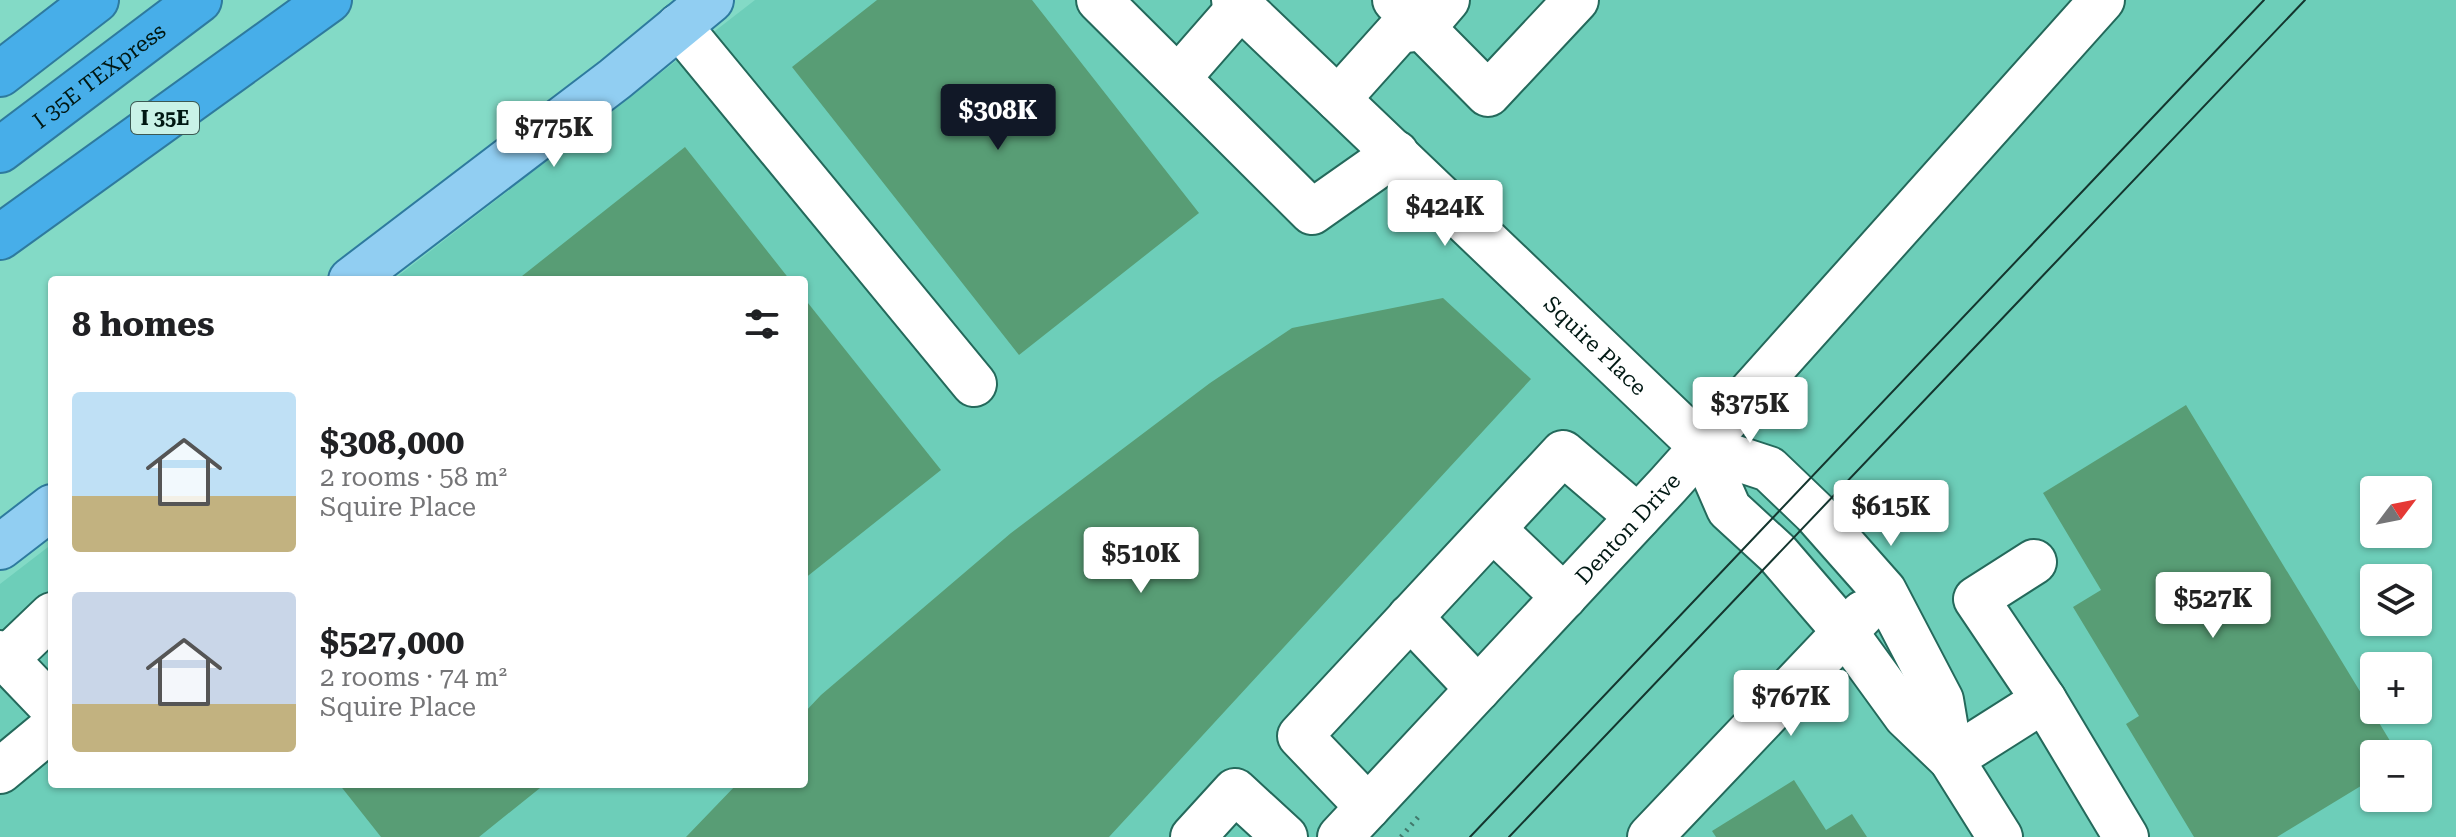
<!DOCTYPE html>
<meta charset="utf-8">
<style>
body{margin:0;font-family:"Roboto Serif",serif;background:#f2f2f2;color:#202124;height:100vh;display:flex;flex-direction:column;font-size:30px;white-space:nowrap}
*{box-sizing:border-box;margin:0}
p{font-size:26px;color:#757577}
.icon{flex:none;width:44px;height:44px;fill:none;stroke:currentColor;stroke-width:2;stroke-linecap:round;stroke-linejoin:round}
.map{position:relative;flex:1;overflow:hidden}
.side{position:absolute;left:48px;top:276px;width:760px;height:512px;display:flex;flex-direction:column;background:#fff;border-radius:8px;box-shadow:0 2px 6px #0004}
.side>*{flex:none}
.needle{width:52px;rotate:58deg}
.controls{position:absolute;left:2360px;top:476px;display:grid;gap:16px}
.controls a{display:grid;place-items:center;width:72px;height:72px;border-radius:8px;background:#fff;box-shadow:0 2px 6px #0004;font-size:40px}
.price{position:absolute;translate:-50% -68px;padding:0 18px;border-radius:8px;background:#fff;color:#222;font-size:26px;line-height:52px;filter:drop-shadow(0 2px 4px #0008)}
.price::after{content:'';position:absolute;left:50%;top:48px;width:24px;height:18px;margin-left:-12px;background:inherit;clip-path:polygon(0 0,100% 0,50% 100%)}
.price.current{background:#111827;color:#fff}
ul{padding:0;list-style:none}
li{display:flex;align-items:center;gap:24px;height:200px;padding:0 24px}
li span{display:grid;place-items:center;flex:none;width:224px;height:160px;border-radius:8px;color:#555}
li>.icon{margin-inline-start:auto}
span .icon{width:96px;height:96px;fill:#fffc;stroke-width:1}
li b{font-size:34px}
h2{display:flex;justify-content:space-between;align-items:center;height:96px;padding:0 24px;font-size:34px}
.map>svg:first-child{display:block}
</style>
<div class="map">
<svg width="2456" height="837" viewBox="0 0 2456 837">
<rect width="100%" height="100%" fill="#83dac6"/>
<path fill="#6dceb9" fill-rule="evenodd" d="M755,0H2456V837H0V584L52,544V784H804V280H393ZM2374,490H2418V534H2374ZM2374,578H2418V622H2374ZM2374,666H2418V710H2374ZM2374,754H2418V798H2374Z"/>
<path fill="#589d75" d="M877,0H1032L1199,213L1019,355L792,67Z
M685,147L790,280H517Z
M804,298L941,470L804,579Z
M1443,298L1531,379L1109,837H686L737,784H804V713L821,695L1011,533L1210,383L1292,328Z
M2186,405L2398,754H2374V778L2277,837H2194L2126,724L2139,716L2073,607L2101,590L2043,493Z
M1794,780L1826,830L1852,814L1867,837H1716L1712,831Z
M339,784H545L479,837H381Z"/>
<g fill="none" stroke-linecap="round" stroke-linejoin="round">
<defs>
<g id="minor">
<path d="M1099,0L1312,212L1396,153"/>
<path id="s1" d="M1234,0L1702,447L1729,509L1777,553L1845,632L1906,716L1951,759L2000,837"/>
<path d="M1395,0L1488,94L1576,0"/>
<path d="M679,26L974,384"/>
<path d="M1178,78L1241,6"/>
<path d="M1338,99L1399,31L1423,28L1447,0"/>
<path d="M1702,447L1769,469L1815,513L1884,591L1941,700L1951,759"/>
<path d="M1493,529L1564,597"/>
<path d="M2034,562L1976,599L2044,700"/>
<path d="M1410,617L1478,689"/>
<path d="M0,653L6,659L52,615"/>
<path d="M6,659L52,707"/>
<path d="M1951,759L2044,700L2126,837"/>
<path d="M0,771L52,728"/>
<path d="M1368,807L1300,736L1563,453L1638,517"/>
<path d="M1193,837L1235,791L1285,837"/>
<path id="s2" d="M1340,837L1668,485L2102,0"/>
<path d="M1650,837L1863,613"/>
</g>
<path id="major" d="M351,280L615,79L711,0
M0,547L52,507"/>
<g id="highway">
<path d="M0,74L96,0"/>
<path id="s3" d="M0,150L199,0"/>
<path d="M0,237L329,0"/>
</g>
</defs>
<use href="#minor" stroke="#24695b" stroke-width="48"/>
<use href="#major" stroke="#2e7a9e" stroke-width="48"/>
<use href="#highway" stroke="#2e7a9e" stroke-width="48"/>
<path stroke="#41786b" stroke-width="5" stroke-dasharray="2 6" stroke-linecap="butt" d="M1401,837L1419,816"/>
<use href="#minor" stroke="#fff" stroke-width="44"/>
<use href="#major" stroke="#91cef2" stroke-width="44"/>
<use href="#highway" stroke="#47aee9" stroke-width="44"/>
<path stroke="#14352e" stroke-width="2" d="M1470,837L2264,0
M1509,837L2305,0"/>
</g>
<g text-anchor="middle" stroke-width="6" stroke-linejoin="round" paint-order="stroke">
<rect fill="#c9f2e7" stroke="#3c5953" stroke-width="2" x="131" y="102" width="68" height="32" rx="6"/>
<g font-size="20" font-weight="bold" fill="#001813">
<text x="165" y="125">I 35E</text>
</g>
<g font-size="22" fill="#001813" stroke="#c9f2e7">
<text dy="8" stroke="none"><textPath href="#s3" startOffset="124">I 35E TEXpress</textPath></text>
<text dy="8" stroke="none"><textPath href="#s1" startOffset="500">Squire Place</textPath></text>
<text dy="8" stroke="none"><textPath href="#s2" startOffset="422">Denton Drive</textPath></text>
</g>
</g>
</svg>
<div class="controls">
<a><svg class="needle" viewBox="-14 -14 28 28"><path d="M0-13l5 13h-10z" fill="#e53935"/><path d="M0 13l5-13h-10z" fill="#757577"/></svg></a>
<a><svg class="icon" aria-label="layers" viewBox="0 0 24 24"><path d="M12 4l9 5-9 5-9-5zM3 14l9 5 9-5"/></svg></a>
<a>+</a>
<a>−</a>
</div>
<b class="price current" style="left:998px;top:152px">$308K</b>
<b class="price" style="left:554px;top:169px">$775K</b>
<b class="price" style="left:1445px;top:248px">$424K</b>
<b class="price" style="left:1750px;top:445px">$375K</b>
<b class="price" style="left:1891px;top:548px">$615K</b>
<b class="price" style="left:1141px;top:595px">$510K</b>
<b class="price" style="left:2213px;top:640px">$527K</b>
<b class="price" style="left:1791px;top:738px">$767K</b>
<section class="side">
<h2>8 homes<svg class="icon" aria-label="filters" viewBox="0 0 24 24"><path d="M4 7h16M4 17h16"/><circle cx="9" cy="7" r="2"/><circle cx="15" cy="17" r="2"/></svg></h2>
<ul>
<li><span style="background:linear-gradient(#bfe0f5 65%,#c2b280 0)"><svg class="icon" aria-label="home" viewBox="0 0 24 24"><path d="M3 11l9-7 9 7M6 9v11h12V9"/></svg></span><div><b>$308,000</b><p>2 rooms · 58 m²</p><p>Squire Place</p></div></li>
<li><span style="background:linear-gradient(#c9d6e8 70%,#c2b280 0)"><svg class="icon" aria-label="home" viewBox="0 0 24 24"><path d="M3 11l9-7 9 7M6 9v11h12V9"/></svg></span><div><b>$527,000</b><p>2 rooms · 74 m²</p><p>Squire Place</p></div></li>
</ul>
</section>
</div>
